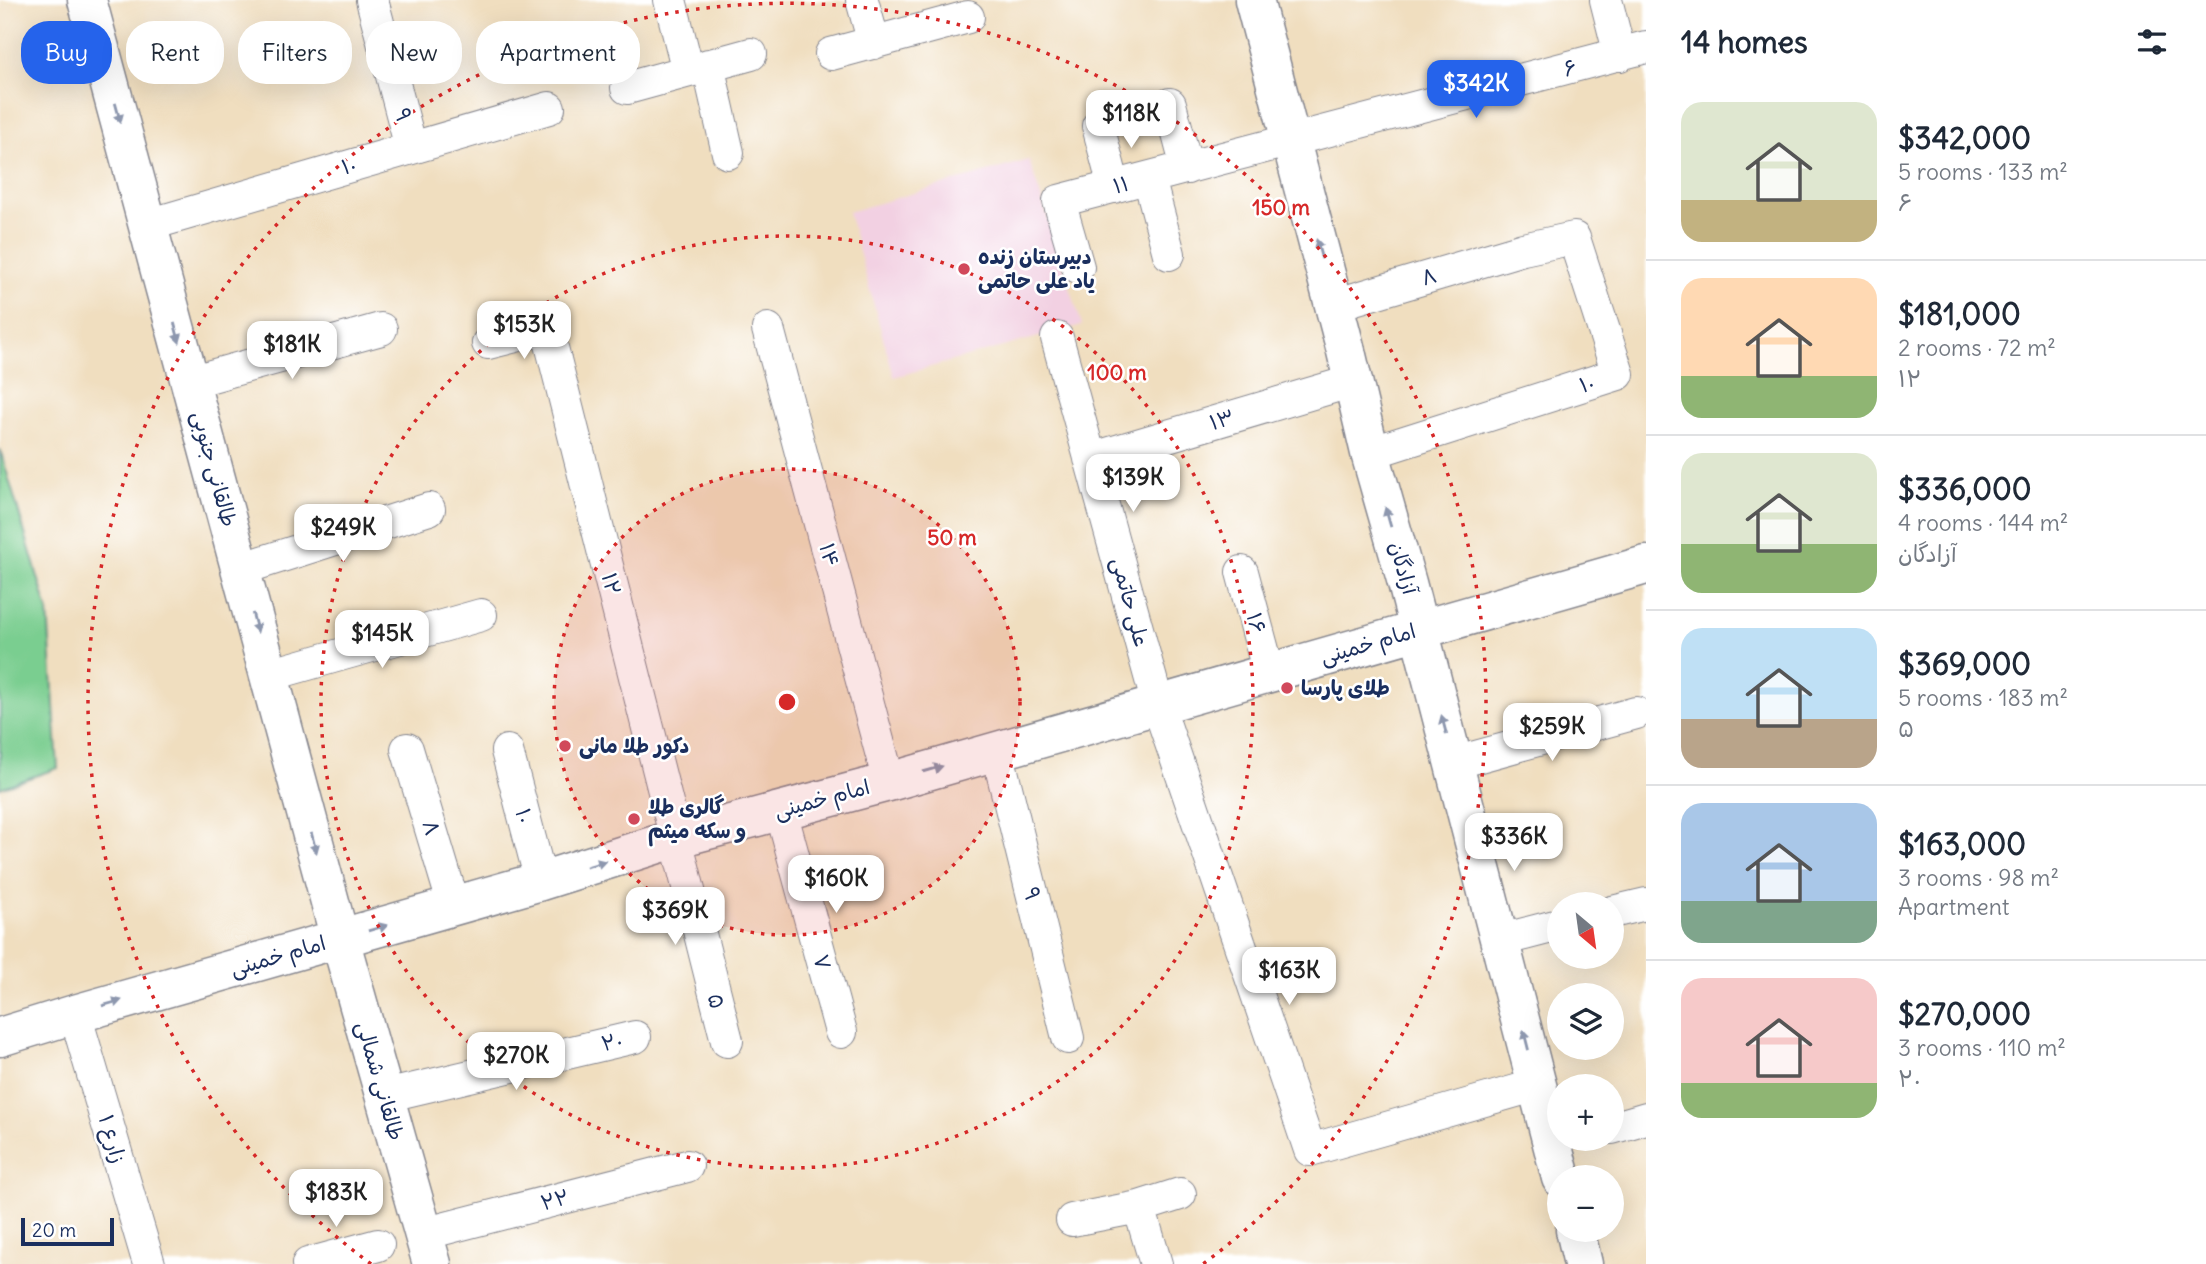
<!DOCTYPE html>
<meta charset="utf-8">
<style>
body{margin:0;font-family:Delius,"Playpen Sans Arabic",sans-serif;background:#f2f2f3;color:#1f2937;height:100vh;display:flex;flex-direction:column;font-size:26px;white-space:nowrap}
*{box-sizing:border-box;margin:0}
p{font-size:23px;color:#747a83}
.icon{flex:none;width:38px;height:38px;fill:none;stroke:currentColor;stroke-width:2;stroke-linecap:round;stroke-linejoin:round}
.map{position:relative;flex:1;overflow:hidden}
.drawer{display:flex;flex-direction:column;background:#fff;width:560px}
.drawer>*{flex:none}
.guide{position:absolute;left:21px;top:21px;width:665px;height:63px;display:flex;gap:14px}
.needle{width:46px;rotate:151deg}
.controls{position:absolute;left:1547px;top:892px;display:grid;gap:14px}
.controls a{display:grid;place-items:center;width:77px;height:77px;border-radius:50%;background:#fff;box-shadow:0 7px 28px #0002;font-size:35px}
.scale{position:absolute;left:21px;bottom:18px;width:93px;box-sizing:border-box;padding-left:7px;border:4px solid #1b2f5e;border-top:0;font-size:19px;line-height:24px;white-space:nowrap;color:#1b2f5e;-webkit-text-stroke:5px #fff;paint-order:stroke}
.price{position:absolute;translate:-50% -60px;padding:0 16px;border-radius:14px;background:#fff;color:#222;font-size:23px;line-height:46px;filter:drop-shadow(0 2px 4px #0008)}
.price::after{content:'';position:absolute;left:50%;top:42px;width:21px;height:16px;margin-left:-10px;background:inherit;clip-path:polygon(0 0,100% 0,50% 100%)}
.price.active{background:#2563eb;color:#fff}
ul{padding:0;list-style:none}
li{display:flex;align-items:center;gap:21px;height:175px;padding:0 35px}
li+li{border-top:2px solid #e0e1e3}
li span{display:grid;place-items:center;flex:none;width:196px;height:140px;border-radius:21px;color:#555}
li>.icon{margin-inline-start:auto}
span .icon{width:84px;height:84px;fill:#fffc;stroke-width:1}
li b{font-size:30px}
h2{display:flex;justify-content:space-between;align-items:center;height:84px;padding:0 35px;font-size:30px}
.tag{padding:0 24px;border-radius:28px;background:#fff;box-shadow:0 7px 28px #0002;font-size:24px;line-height:63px}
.tag.active{background:#2563eb;color:#fff}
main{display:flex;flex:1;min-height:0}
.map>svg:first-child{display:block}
</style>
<main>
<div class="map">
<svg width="1646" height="1264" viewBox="0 0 1646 1264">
<rect width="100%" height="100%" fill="#fff"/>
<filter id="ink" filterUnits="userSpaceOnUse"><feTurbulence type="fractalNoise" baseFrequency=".0143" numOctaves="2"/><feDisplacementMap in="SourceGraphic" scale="14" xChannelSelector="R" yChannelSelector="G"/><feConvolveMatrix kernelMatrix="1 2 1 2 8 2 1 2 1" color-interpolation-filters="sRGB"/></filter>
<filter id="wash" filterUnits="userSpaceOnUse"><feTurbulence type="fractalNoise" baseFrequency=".00686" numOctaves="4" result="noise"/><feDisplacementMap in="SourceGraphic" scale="28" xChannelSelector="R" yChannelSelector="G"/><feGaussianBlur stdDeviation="1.57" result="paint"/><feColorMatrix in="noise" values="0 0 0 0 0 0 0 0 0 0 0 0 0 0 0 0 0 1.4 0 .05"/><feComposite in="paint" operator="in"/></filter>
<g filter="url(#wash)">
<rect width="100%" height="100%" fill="#f0debf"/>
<path fill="#f2d0e2" d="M1029,160L1082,325L894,377L848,212Z"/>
<path fill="#7ace90" stroke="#4a7e77" stroke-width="2" d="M0,449L48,611L58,768L0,788Z"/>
</g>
<g filter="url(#ink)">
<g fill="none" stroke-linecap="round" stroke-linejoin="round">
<defs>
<path id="street" d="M372,0L411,148
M670,0L688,71
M862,0L874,43
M1606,0L1620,55
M831,54L968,17
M708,65L728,153
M627,88L751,54
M1170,104L1187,168
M1098,126L1114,187
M1149,178L1169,254
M148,225L549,108
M1078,267L1059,201L1646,47
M1334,305L1523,249L1574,238L1618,374L1370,453
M768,329L889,782
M1057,338L1158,705L1310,1150L1537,1085
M488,343L547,328L727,1041
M190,382L381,329
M1090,459L1353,381
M241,569L429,509
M1242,572L1269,673
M269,675L481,615
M407,749L454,906
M507,751L541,881
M997,751L1068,1038
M1454,763L1636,713
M781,811L841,1032
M1612,912L1646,904
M1501,940L1559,925
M75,1014L149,1264
M385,1096L635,1037
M1612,1128L1646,1118
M1139,1207L1156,1264
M1072,1220L1139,1207L1180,1194
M423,1234L687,1166
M308,1264L378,1245"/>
<path id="secondary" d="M87,0L340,939L432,1264
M1254,0L1345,347L1370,453L1407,583L1561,1178
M0,1037L75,1014L541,881L674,839L889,782L1646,565
M1575,1230L1583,1264"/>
</defs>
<use href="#street" stroke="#86868e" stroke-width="34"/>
<use href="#secondary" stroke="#86868e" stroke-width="41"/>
<use href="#street" stroke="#fff" stroke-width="32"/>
<use href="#secondary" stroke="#fff" stroke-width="38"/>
</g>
<defs><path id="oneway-solid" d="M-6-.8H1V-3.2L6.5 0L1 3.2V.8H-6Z" transform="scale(1.75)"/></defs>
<g fill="#8d97ae">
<use href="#oneway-solid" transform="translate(118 113) rotate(75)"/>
<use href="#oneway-solid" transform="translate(1319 249) rotate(-105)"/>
<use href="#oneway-solid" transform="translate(177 333) rotate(75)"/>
<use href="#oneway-solid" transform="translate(1388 517) rotate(-106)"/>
<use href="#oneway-solid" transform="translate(255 623) rotate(75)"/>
<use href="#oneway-solid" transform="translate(1444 725) rotate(-105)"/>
<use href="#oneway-solid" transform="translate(933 769) rotate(-16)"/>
<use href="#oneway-solid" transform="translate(314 843) rotate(75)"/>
<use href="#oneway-solid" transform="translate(596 864) rotate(-17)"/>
<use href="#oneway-solid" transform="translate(378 928) rotate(-16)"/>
<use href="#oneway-solid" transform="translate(112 1003) rotate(-16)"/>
<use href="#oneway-solid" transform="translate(1526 1040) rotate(-104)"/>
</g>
</g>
<circle cx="787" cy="702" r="233" fill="#d62828" fill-opacity=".12"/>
<g fill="none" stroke="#d62828" stroke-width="3.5" stroke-dasharray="3.5 7">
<circle cx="787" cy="702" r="233"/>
<circle cx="787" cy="702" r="466"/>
<path d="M371 1264A699 699 0 1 1 1203 1264"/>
</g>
<g fill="#d1495b" stroke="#fff" stroke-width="2.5">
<circle cx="964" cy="269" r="7"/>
<circle cx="1287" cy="688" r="7"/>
<circle cx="565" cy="746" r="7"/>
<circle cx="634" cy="819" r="7"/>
</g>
<g text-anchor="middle" stroke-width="5" stroke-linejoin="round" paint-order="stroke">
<g font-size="21" fill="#1b2f5e" stroke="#fff">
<text transform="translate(1570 68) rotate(-15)" y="7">۶</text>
<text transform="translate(403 115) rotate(75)" y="7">۹</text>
<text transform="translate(349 166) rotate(-16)" y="7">۱۰</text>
<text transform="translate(1121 185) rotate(-14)" y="7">۱۱</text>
<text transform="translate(1429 277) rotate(-17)" y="7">۸</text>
<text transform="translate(1587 384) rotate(-18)" y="7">۱۰</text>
<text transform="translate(1222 420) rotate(-16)" y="7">۱۳</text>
<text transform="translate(214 469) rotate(75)" y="7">طالقانی جنوبی</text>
<text transform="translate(829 555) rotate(75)" y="7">۱۴</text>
<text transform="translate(1403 568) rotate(74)" y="7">آزادگان</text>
<text transform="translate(611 584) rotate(76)" y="7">۱۲</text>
<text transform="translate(1130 602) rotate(75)" y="7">علی حاتمی</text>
<text transform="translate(1256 623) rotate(75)" y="7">۱۶</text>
<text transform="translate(1368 644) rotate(-16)" y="7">امام خمینی</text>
<text transform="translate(822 799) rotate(-15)" y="7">امام خمینی</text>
<text transform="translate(524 816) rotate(75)" y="7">۱۰</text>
<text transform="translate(431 828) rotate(74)" y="7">۸</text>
<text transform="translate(1032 894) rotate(76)" y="7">۹</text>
<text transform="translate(278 956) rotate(-16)" y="7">امام خمینی</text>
<text transform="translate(822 962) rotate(75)" y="7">۷</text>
<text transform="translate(716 1001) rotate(76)" y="7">۵</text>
<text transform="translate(612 1042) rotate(-13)" y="7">۲۰</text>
<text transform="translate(380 1081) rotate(74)" y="7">طالقانی شمالی</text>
<text transform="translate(112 1139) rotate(74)" y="7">زارع ۱</text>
<text transform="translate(555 1200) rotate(-15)" y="7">۲۲</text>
</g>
<g font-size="21" font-weight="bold" fill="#1b2f5e" stroke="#fff" text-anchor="start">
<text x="978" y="264">دبیرستان زنده<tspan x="978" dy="24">یاد علی حاتمی</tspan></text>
<text x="1301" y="695">طلای پارسا</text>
<text x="579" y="753">دکور طلا مانی</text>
<text x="648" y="814">گالری طلا<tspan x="648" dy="24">و سکه میثم</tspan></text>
</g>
</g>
<circle cx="787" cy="702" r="10" fill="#d62828" stroke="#fff" stroke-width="3.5"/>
<g font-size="21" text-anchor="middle" font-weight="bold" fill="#d62828" stroke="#fff" stroke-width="5" stroke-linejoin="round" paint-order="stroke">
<text x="1281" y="215">150 m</text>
<text x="1117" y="380">100 m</text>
<text x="952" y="545">50 m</text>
</g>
</svg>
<div class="controls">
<a><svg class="needle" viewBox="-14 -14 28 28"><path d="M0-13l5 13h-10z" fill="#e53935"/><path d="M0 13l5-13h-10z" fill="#747a83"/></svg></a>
<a><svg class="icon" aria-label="layers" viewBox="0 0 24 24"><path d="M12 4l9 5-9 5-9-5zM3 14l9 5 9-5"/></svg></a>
<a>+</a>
<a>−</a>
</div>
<div class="scale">20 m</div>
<b class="price active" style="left:1476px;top:120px">$342K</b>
<b class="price" style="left:1131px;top:150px">$118K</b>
<b class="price" style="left:524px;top:361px">$153K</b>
<b class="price" style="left:292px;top:381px">$181K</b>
<b class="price" style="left:1133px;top:514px">$139K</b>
<b class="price" style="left:343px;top:564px">$249K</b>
<b class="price" style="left:382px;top:670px">$145K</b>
<b class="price" style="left:1552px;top:763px">$259K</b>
<b class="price" style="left:1514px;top:873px">$336K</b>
<b class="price" style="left:836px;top:915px">$160K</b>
<b class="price" style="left:675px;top:947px">$369K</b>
<b class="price" style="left:1289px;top:1007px">$163K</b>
<b class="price" style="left:516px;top:1092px">$270K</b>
<b class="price" style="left:336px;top:1229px">$183K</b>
<div class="guide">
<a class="tag active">Buy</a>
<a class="tag">Rent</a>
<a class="tag">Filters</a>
<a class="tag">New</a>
<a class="tag">Apartment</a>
</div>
</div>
<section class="drawer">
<h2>14 homes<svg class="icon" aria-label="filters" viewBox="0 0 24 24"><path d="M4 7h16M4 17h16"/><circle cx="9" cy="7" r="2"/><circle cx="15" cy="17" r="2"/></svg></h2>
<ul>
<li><span style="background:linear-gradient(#dfe7d0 70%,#c2b280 0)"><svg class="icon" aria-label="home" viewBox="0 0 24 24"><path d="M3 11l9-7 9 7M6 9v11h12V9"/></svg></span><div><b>$342,000</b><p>5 rooms · 133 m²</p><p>۶</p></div></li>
<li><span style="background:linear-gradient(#ffd9b3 70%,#8fb573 0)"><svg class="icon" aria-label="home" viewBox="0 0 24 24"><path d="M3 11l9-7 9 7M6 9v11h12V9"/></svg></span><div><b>$181,000</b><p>2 rooms · 72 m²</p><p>۱۲</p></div></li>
<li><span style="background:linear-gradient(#dfe7d0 65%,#8fb573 0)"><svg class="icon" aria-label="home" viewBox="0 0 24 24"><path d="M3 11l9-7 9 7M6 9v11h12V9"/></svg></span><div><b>$336,000</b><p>4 rooms · 144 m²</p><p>آزادگان</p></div></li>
<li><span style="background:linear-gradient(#bfe0f5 65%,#b9a48a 0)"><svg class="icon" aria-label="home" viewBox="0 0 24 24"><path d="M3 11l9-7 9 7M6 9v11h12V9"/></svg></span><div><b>$369,000</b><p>5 rooms · 183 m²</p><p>۵</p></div></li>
<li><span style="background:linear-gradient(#a9c7e8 70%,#7fa58c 0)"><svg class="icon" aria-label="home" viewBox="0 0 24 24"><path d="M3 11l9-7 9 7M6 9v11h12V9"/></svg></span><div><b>$163,000</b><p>3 rooms · 98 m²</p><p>Apartment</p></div></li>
<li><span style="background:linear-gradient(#f6c9c9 75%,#8fb573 0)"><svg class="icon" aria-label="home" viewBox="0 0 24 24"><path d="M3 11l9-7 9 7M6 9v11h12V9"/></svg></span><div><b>$270,000</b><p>3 rooms · 110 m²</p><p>۲۰</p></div></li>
</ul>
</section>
</main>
